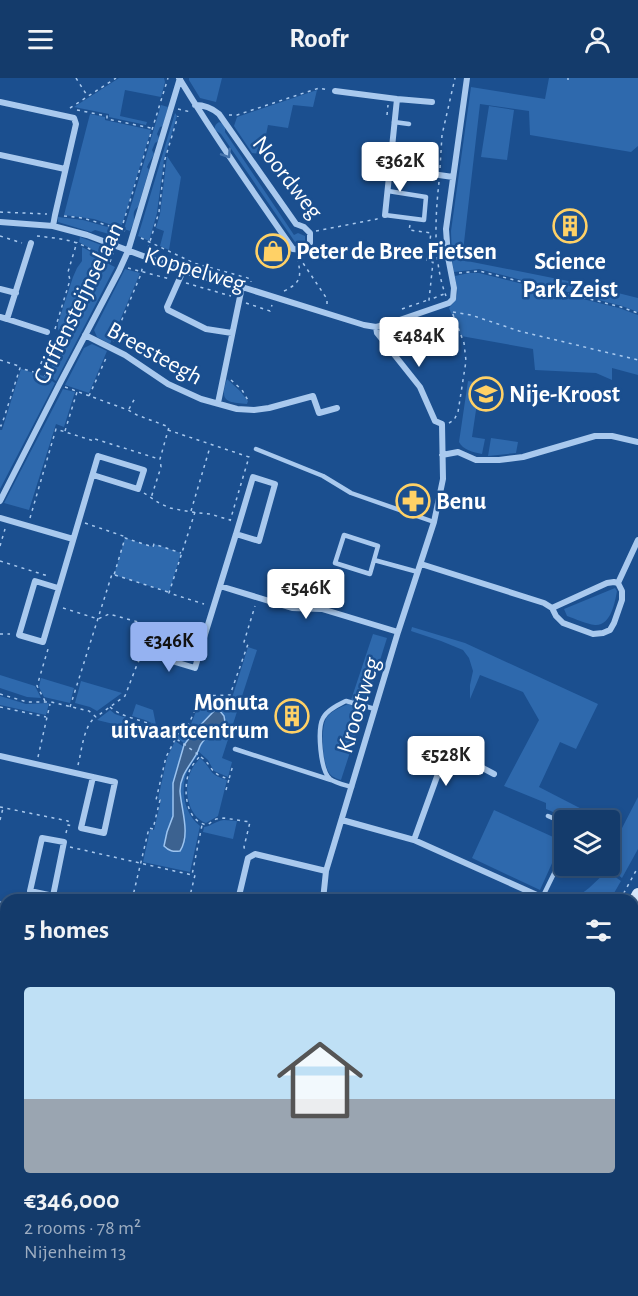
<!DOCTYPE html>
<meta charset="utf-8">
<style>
body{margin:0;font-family:"Alegreya Sans",sans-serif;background:#1d4271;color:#f1f3f6;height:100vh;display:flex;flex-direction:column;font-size:22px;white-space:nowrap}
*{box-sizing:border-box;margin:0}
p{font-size:20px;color:#9dadc1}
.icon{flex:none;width:33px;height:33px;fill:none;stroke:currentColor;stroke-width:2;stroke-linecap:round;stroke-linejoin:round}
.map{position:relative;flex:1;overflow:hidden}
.sheet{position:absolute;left:0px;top:816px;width:639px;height:402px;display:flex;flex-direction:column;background:#143b6b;border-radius:18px 18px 0 0;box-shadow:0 3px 9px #0003,0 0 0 2px #33557e}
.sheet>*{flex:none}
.buttons{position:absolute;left:554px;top:732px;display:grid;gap:12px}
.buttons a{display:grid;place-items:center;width:66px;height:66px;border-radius:6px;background:#143b6b;box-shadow:0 3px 9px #0003,0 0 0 2px #33557e;font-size:30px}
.price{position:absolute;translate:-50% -51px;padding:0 14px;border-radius:6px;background:#fff;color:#222;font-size:20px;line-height:39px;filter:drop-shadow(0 2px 3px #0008)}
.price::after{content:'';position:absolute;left:50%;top:36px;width:18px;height:14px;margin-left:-9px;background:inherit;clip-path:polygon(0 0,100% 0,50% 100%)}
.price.active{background:#95b2f1;color:#111}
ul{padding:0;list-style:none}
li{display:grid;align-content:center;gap:12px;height:318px;padding:0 24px}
li span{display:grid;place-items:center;height:186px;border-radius:6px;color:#555}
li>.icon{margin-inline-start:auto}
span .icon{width:108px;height:108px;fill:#fffc;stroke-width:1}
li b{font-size:26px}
h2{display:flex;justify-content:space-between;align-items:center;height:72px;padding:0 24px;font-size:26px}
header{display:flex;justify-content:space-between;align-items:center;height:78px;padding:0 24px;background:#143b6b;font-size:27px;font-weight:600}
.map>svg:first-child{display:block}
</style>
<header><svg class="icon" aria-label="menu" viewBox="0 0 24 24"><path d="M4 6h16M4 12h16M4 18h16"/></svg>Roofr<svg class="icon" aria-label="person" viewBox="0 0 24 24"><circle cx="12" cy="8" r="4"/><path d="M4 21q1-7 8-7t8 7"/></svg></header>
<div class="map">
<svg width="638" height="1218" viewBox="0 0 638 1218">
<rect width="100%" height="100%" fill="#1b4f8f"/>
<path fill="#2e69ad" d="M119,0H164L165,4L161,19L125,12L120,38L147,44L146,47L109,39V36L74,29Z
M189,0H222L216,24L200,20L189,2Z
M549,0H638V68L631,74L530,57L529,33L480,26L462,182L578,205L638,220V234L622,228L479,191L454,194L452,182L451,153L471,9L545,21Z
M317,12L313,29L293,27L288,50L268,47L262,76L252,75L234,48L237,39Z
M161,27L168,29L163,48L160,49L157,56L159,60L158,63L155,65L152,72L154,76C152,81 149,84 147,89L149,92L138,129C132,133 134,137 134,142C134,145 131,150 130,153L124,151Z
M489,28L514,32L507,82L481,79Z
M175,35L177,38L164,81L157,135L149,163L138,158Z
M90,36L105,39V42L151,52L121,150L94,141L64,137Z
M219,44L223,46L225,50V54L294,157L298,155L305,158V163L302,166L299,167L295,164L221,56L215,52C214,48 216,46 219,44Z
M167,78L181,99L169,172L160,168L164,153L156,150L160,136Z
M58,139L83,142L118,152L115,162L111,160L109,156L95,152L91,154L58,144Z
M80,159L112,171L108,183L97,174V173L96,174L79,164Z
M82,169C94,175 103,184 115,189L56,303L54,302L52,298L49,297C52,282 65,266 58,251V245L73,199L77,190L82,183Z
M125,191L140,195L110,266L97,259L94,252Z
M469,195H479L619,230L638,237V297L612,290V302L596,295L535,292L533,271L461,258L449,230C461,217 457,213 455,198Z
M92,266L107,273L89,315L65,307L84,270Z
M21,291L50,300L52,303L55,305L0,411V352H2Z
M227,301L240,313L248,323L247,326C227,324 219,324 227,301Z
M468,303L480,305L472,359L485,361L482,376C473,374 463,372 459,364Z
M63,311L75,314L64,349L56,346L29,432L4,425Z
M491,360L518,364L516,375L488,378Z
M125,460L153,469L154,466L181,475L169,514L114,497Z
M615,510L617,513C615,524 611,548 595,547C586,546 576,541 567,538L564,531Z
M412,549L465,565L598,626L576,671L560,664L539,709L603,742C577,743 570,741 546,731V725L504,708L539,642L523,614L480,597L470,621V607L473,593L469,580L463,572L441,563L411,553Z
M373,556L387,560L366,627L351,622Z
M248,569L257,572L222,680L232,684L228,699L214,693L208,682L198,673L201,665L225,644L220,633H214L193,655L185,666L177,660L181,653L190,649L198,628L203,622L232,620Z
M0,597L35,608L41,620L27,619L0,610Z
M41,600L74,610L70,625L44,619L39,609Z
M81,603L122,615L97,633L90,629L75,625Z
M0,618L26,626L49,625L46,637L0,627Z
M136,626L153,632L156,647L145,642L132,638Z
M348,626L364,631L341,702C340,702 333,699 332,698C322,691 321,654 325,643C328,634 339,630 348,626Z
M110,632L115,636L129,641L126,649L97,642Z
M175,663L184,669L176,693L172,715L174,727L173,738L167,754H185C183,737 178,717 182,701C184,692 191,684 196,676L198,677C194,683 189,688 187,694C180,713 184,735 200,748L190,794L143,784L150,752H154L161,722L158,721L167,680Z
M200,680C213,691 207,696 227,702L218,738L206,745C187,738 183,709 191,693C193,688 197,684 200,680Z
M638,719V771L622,800L608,789L609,746L621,752Z
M494,732L562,763L540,812L472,780Z
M224,742L237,743L233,761L203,754L204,749C212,748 215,743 224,742Z
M607,793L621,803L610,822H562L566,814L577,819L589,810Z
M638,859V923L633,922V868Z
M0,915L6,916V1087L0,1090Z
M0,1176L6,1177V1212H17L19,1218H0Z
M113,1212H164L150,1218H98Z"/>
<path fill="#3c6290" stroke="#9cc4f0" stroke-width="1.5" d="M214,633H220L224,638L225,644C218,651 206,658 201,666C199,669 199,672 197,675C190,688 180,697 180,713C181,731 191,756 180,773C173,774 169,773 164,768L167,754L173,738V705L184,667L193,655Z
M226,1212H311L320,1215L332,1212H362L361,1218H300L284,1213H277L255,1218H237Z"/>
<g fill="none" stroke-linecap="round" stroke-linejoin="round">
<path stroke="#a9c9ee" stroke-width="1.5" stroke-dasharray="3 4.5" stroke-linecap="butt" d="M76,0L88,19
M568,2V0
M70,30L116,0
M178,31L191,34
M77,32L107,38V41L151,50
M229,37H237L319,10L328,12
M387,37L388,27
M440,90L442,57L455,0
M439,104C435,140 433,184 446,218
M0,134L47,136
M64,138L83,140L126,153
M410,147L409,152L431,155L427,183L433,184L429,222L444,216
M316,153L377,141V139
M0,158L22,165
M37,158C54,160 72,161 88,170C97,175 102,183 112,186
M118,159L121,152L168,0
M141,160L194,185L251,201V204
M148,170L159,134L165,81L178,38
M299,179L327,221V226
M110,184L113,175
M128,190L170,201
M459,195L479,193L621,229L638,235
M186,205L231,218
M284,213C303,204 301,197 297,178
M246,225L270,233L272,227
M402,231L428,222
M453,234L471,237L519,253L638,282
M55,251L70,202L68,194L77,164
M113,263L141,196L143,187
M0,282L19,288
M37,295L51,299L52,301
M231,302L242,312L249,324
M65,309L128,332L137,337L169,349L160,381L161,389L151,420
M89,318L107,278
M129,331L135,320
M449,345L454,342L458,334L466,283L464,265L452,234
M0,347L1,348L4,340L20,290L37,295L51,261
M168,352L249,379L230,443
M65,353L77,314
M144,415L159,425L170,430L191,434L210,436L230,442
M191,433L210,369
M195,434L169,515L204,526
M30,440L56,351L94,363L95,361L159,381
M85,445L126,459
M0,468L5,451
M0,483L48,498
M115,497L168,514
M63,530L98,541L109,536L153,548
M0,556H10
M0,616L27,624H51L89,633L96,639L125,618L138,584L144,577
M45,623L37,608L48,571L47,570
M0,629L46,639
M70,629L112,496L114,497L125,460L153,469L154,466L181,475
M110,629C123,640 140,641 155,648C169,655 187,668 200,678C196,683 191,688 189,694C183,711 185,743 207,747L216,741L224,740L250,744L244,769L245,773
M38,679L50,626
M201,679C215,690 208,695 229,701L233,687
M78,687C82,672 83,650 95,639
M226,712L229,701
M0,729L68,743V747
M0,742L3,730
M66,755L68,747L72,748
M70,769L192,797L202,747
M132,822L149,750L153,751L160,722H156L166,679L180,652L188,648L201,618L230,617L248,566L244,564L255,528
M189,822L195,797H193
M620,822L638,789
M0,824L6,825
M633,851L638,842
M0,862L6,863
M0,884L6,885
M0,913L6,914
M0,1047L6,1050
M0,1080L6,1076
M0,1127L6,1121
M0,1178L6,1179
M16,1212L17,1218
M394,1212L405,1217
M405,1217L408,1212
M157,1218L174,1212
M369,1218L370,1212
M396,1218L399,1212
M439,1218L442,1212"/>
<path stroke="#a9c9ee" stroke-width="4.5" d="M394,44L409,46
M392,67L426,70
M385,137L424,142L426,119L388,113
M256,371L323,398L351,415L434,444
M344,457L378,468L370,496L335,485Z
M374,482L418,494
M235,671L331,702
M352,709C345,707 335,705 330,701C320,692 317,651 323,640C327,632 338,627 346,623L375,631
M548,738L564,745V749
M542,820L564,775
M633,1135C638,1127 634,1118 638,1110
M573,1218L583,1212"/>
<path stroke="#a9c9ee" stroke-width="6" d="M179,0C215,59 254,115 293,171L303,172L310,165V155L304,149L296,146L219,36C212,30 205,27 195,27
M335,13L397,21L432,24
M0,24L74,40L76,46L55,137L53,148
M0,77L65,91
M390,90L453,99
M385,137L397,21
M0,144L53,148L87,157L183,193L242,209L364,247L376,249L388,246L449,225L453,221L454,210L448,179L446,151L467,0
M183,193L167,229L168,232L206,251L232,255
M0,211L16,215
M0,239L7,241L31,165
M7,241L47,254
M85,257L125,277L168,306L201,321L237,331L254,332L269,330L313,318L319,335L337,330
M218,325L242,209
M442,377L458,374L476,382H499L523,379L595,358H612L638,364
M253,399L275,406L259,463L236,456Z
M0,423L59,307L119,193L128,173L180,0
M0,440L73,461
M421,486L544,525L552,530L607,505L614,504L618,505
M220,508L292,530L322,531L398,554
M58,510L35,503L19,557L43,564L98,378L144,392L138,411L93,397
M552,530L556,538L563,545L593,556L603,555L610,552L614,545L622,522V513L618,505L638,462
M202,566L195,590L152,577L160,552L202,566L236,456
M0,678L115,704L104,755L81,750L93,699
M342,742L414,762L548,822
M414,762L447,671L494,696
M53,818L64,764L42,760L30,813L72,822
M238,822L248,780L255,776L326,793
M323,822L326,793L398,554L434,444L443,401L442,346L435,343L420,309L377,255L376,249
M633,984L638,986"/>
<path stroke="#d6e6fa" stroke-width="12" d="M633,825L638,816
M0,899L6,900
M633,1049L638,1052
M633,1071L638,1074
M423,1218L426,1212"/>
</g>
<defs><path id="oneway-chevron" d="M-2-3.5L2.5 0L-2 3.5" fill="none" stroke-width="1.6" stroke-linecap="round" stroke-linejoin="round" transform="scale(1.5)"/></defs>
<use stroke="#4674ac" href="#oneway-chevron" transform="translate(227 76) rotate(57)"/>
<defs>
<symbol id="building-ring" viewBox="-11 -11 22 22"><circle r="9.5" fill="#1b4f8f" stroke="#ffd166" stroke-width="1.5"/><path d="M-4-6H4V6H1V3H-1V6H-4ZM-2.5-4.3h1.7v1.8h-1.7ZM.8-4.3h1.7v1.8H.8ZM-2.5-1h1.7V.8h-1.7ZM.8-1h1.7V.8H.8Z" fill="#ffd166"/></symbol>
<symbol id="shop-ring" viewBox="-11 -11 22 22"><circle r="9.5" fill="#1b4f8f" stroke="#ffd166" stroke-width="1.5"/><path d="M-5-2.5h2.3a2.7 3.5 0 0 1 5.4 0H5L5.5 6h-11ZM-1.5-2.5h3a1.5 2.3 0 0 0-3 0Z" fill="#ffd166"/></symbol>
<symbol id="school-ring" viewBox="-11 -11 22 22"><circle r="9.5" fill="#1b4f8f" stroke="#ffd166" stroke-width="1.5"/><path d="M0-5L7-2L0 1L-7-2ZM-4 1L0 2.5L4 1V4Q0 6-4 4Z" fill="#ffd166"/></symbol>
<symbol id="pharmacy-ring" viewBox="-11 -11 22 22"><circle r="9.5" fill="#1b4f8f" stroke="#ffd166" stroke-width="1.5"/><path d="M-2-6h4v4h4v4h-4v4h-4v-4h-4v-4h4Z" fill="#ffd166"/></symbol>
</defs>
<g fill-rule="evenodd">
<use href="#building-ring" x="551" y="129" width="38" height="38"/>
<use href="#shop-ring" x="254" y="154" width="38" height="38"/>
<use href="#school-ring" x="467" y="297" width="38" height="38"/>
<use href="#pharmacy-ring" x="394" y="404" width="38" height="38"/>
<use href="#building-ring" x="273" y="619" width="38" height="38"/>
</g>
<g text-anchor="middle" stroke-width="5" stroke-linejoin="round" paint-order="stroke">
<g font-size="24" fill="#fff" stroke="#1b4f8f">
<text transform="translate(288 99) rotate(52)" y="8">Noordweg</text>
<text transform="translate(195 191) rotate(17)" y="8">Koppelweg</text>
<text transform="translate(78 225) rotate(-64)" y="8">Griffensteijnselaan</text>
<text transform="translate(155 275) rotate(29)" y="8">Breesteegh</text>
<text transform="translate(358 627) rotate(-73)" y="8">Kroostweg</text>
</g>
<g font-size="24" font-weight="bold" fill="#fff" stroke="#1b4f8f" text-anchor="start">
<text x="296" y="181">Peter de Bree Fietsen</text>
<text x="570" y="191" text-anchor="middle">Science<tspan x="570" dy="28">Park Zeist</tspan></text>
<text x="509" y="324">Nije-Kroost</text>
<text x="436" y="431">Benu</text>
<text x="269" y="632" text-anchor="end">Monuta<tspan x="269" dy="28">uitvaartcentrum</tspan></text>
</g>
</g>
</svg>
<div class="buttons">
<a><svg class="icon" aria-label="layers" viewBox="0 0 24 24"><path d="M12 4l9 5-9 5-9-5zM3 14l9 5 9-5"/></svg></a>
</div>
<b class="price" style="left:400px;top:115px">€362K</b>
<b class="price" style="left:419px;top:290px">€484K</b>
<b class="price" style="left:306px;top:542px">€546K</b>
<b class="price active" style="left:169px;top:595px">€346K</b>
<b class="price" style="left:446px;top:709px">€528K</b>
<section class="sheet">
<h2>5 homes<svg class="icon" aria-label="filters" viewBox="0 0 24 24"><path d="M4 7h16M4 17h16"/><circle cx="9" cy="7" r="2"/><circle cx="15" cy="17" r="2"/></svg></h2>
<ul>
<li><span style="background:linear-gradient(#bfe0f5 60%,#9aa5b1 0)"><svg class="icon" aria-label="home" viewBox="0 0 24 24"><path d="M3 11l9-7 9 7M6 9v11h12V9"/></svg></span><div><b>€346,000</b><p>2 rooms · 78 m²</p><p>Nijenheim 13</p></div></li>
</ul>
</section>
</div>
